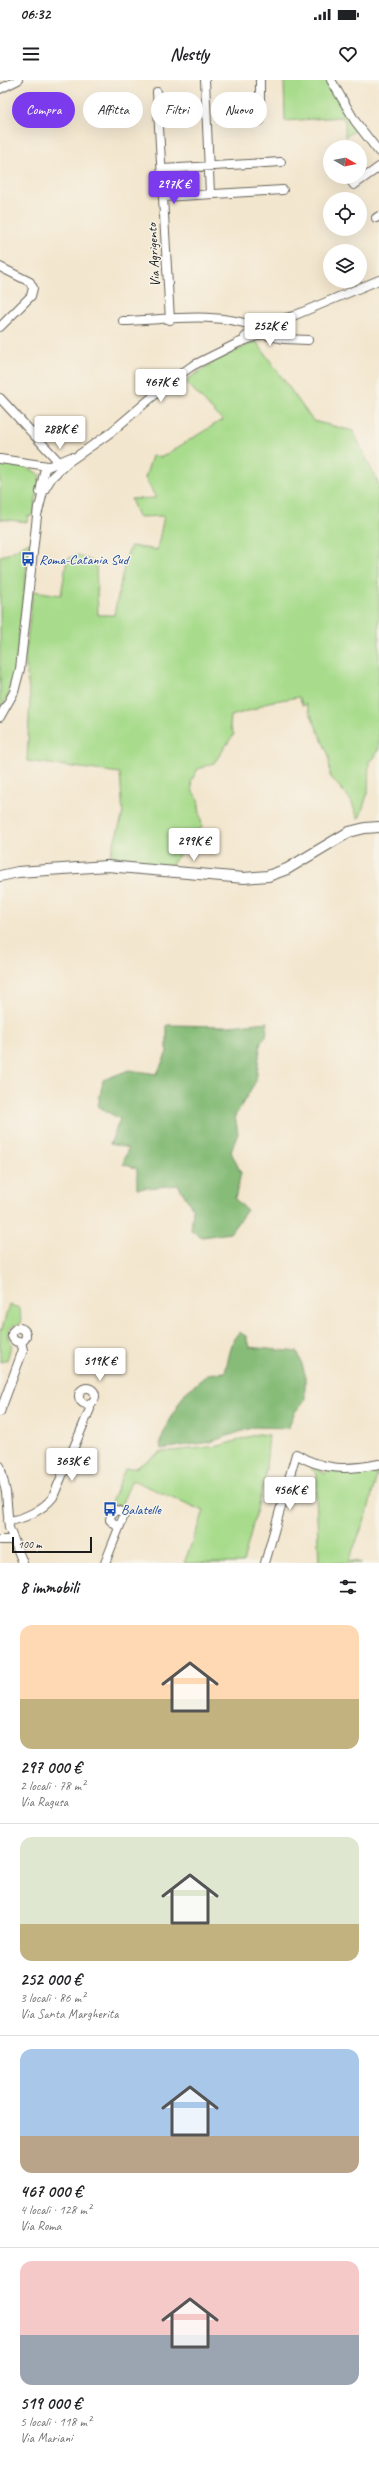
<!DOCTYPE html>
<html lang="it">
<meta charset="utf-8">
<style>
body{margin:0;font-family:Caveat,sans-serif;background:#f2f2f2;color:#202124;height:100vh;display:flex;flex-direction:column;font-size:15px;white-space:nowrap}
*{box-sizing:border-box;margin:0}
p{font-size:13px;color:#757577}
.icon{flex:none;width:22px;height:22px;fill:none;stroke:currentColor;stroke-width:2;stroke-linecap:round;stroke-linejoin:round}
.map{position:relative;height:1483px;overflow:hidden}
.panel{display:flex;flex-direction:column;background:#fff;flex:1}
.panel>*{flex:none}
.top-card{position:absolute;left:12px;top:12px;width:355px;height:36px;display:flex;gap:8px}
.needle{width:26px;rotate:99deg}
.tools{position:absolute;left:323px;top:60px;display:grid;gap:8px}
.tools a{display:grid;place-items:center;width:44px;height:44px;border-radius:50%;background:#fff;box-shadow:0 4px 16px #0002;font-size:20px}
.scale{position:absolute;left:12px;bottom:10px;width:80px;box-sizing:border-box;padding-left:4px;border:2px solid #1c1c1c;border-top:0;font-size:11px;line-height:14px;white-space:nowrap;color:#1c1c1c;-webkit-text-stroke:3px #f7f3e8;paint-order:stroke}
.price{position:absolute;translate:-50% -34px;padding:0 9px;border-radius:4px;background:#fff;color:#222;font-size:13px;line-height:26px;filter:drop-shadow(0 1px 2px #0008)}
.price::after{content:'';position:absolute;left:50%;top:24px;width:12px;height:9px;margin-left:-6px;background:inherit;clip-path:polygon(0 0,100% 0,50% 100%)}
.price.on{background:#7c3aed;color:#fff}
ul{padding:0;list-style:none}
li{display:grid;align-content:center;gap:8px;height:212px;padding:0 20px}
li+li{border-top:1px solid #e0e0e0}
li span{display:grid;place-items:center;height:124px;border-radius:12px;color:#555}
li>.icon{margin-inline-start:auto}
span .icon{width:72px;height:72px;fill:#fffc;stroke-width:1}
li b{font-size:17px}
h2{display:flex;justify-content:space-between;align-items:center;height:48px;padding:0 20px;font-size:17px}
.pill{padding:0 14px;border-radius:18px;background:#fff;box-shadow:0 4px 16px #0002;font-size:14px;line-height:36px}
.pill.on{background:#7c3aed;color:#fff}
.status{display:flex;justify-content:space-between;align-items:center;height:28px;padding:0 20px;background:#fff;direction:ltr}
.status svg{height:11px;fill:currentColor}
header{display:flex;justify-content:space-between;align-items:center;height:52px;padding:0 20px;background:#fff;font-size:18px;font-weight:800}
.map>svg:first-child{display:block}
</style>
<div class="status"><b>06:32</b><svg viewBox="0 0 49 12"><path d="M0 12V9h3v3zM5 12V6h3v6zM10 12V3h3v9zM15 12V0h3v12zM26 1h20v11H26zM47 4h2v5h-2z"/></svg></div>
<header><svg class="icon" aria-label="menu" viewBox="0 0 24 24"><path d="M4 6h16M4 12h16M4 18h16"/></svg>Nestly<svg class="icon" aria-label="heart" viewBox="0 0 24 24"><path d="M12 20l-8-8c-3-5 5-10 8-4 3-6 11-1 8 4z"/></svg></header>
<div class="map">
<svg width="379" height="1483" viewBox="0 0 379 1483">
<rect width="100%" height="100%" fill="#f7f3e8"/>
<filter id="ink" filterUnits="userSpaceOnUse"><feTurbulence type="fractalNoise" baseFrequency=".025" numOctaves="2"/><feDisplacementMap in="SourceGraphic" scale="8" xChannelSelector="R" yChannelSelector="G"/><feConvolveMatrix kernelMatrix="1 2 1 2 8 2 1 2 1" color-interpolation-filters="sRGB"/></filter>
<filter id="wash" filterUnits="userSpaceOnUse"><feTurbulence type="fractalNoise" baseFrequency=".012" numOctaves="4" result="noise"/><feDisplacementMap in="SourceGraphic" scale="16" xChannelSelector="R" yChannelSelector="G"/><feGaussianBlur stdDeviation="0.9" result="paint"/><feColorMatrix in="noise" values="0 0 0 0 0 0 0 0 0 0 0 0 0 0 0 0 0 1.4 0 .05"/><feComposite in="paint" operator="in"/></filter>
<g filter="url(#wash)">
<rect width="100%" height="100%" fill="#f3e6ce"/>
<path fill="#a8dc8c" stroke="#627c54" d="M284,0H326L357,49L345,57V41L342,37L285,41Z
M256,261L313,341L353,351L379,405V668L374,678L369,681L368,712L360,737L358,738L350,719L330,696L329,676L306,624L303,626L299,617L268,622L255,629L231,636L230,647L234,654L214,683L198,689L191,701L193,712L198,719L202,747L187,763L169,789L114,783L109,779L123,734L120,693L27,681L30,619L25,578L33,511L61,515L67,479L78,475L96,483L98,535H114L126,477L131,466L157,470L164,436L138,437L131,419L156,418L145,398L152,376L162,377L222,340L185,301L215,281Z
M0,383L29,388L40,395L33,436H28L27,442L0,439Z
M29,462L30,463L14,595L8,616L0,629V476L8,474Z
M9,1225L20,1228L21,1244C12,1244 7,1249 8,1258L12,1264L7,1280L0,1282V1249H2Z
M258,1354L269,1355L265,1398L243,1483H184L204,1431L132,1400L121,1425H110L125,1389L135,1388L162,1372L219,1366Z
M298,1377L325,1394L327,1390L348,1393L379,1387L367,1434L349,1480L362,1483H319L316,1415L317,1394Z"/>
<path fill="#86bc78" stroke="#516c4a" d="M268,942L266,956L261,961L256,1001L235,1036L238,1053L231,1072L241,1093L235,1119L247,1130L230,1153L202,1157L191,1150L193,1129L178,1105L137,1109V1089L123,1084L128,1068L110,1064L120,1039L98,1027L103,1000L129,990L157,994L167,972V945L227,946Z
M239,1252L246,1256L249,1267L298,1272L305,1294V1320L295,1332L288,1348L254,1347L210,1362L161,1369L160,1362L168,1342L185,1313L208,1294L225,1292L233,1260Z"/>
</g>
<g filter="url(#ink)">
<g fill="none" stroke-linecap="round" stroke-linejoin="round">
<defs>
<path id="minor" d="M205,0L210,114
M260,0V41
M331,0L355,41L379,72
M0,9L18,0
M157,12L170,240
M162,89L281,82
M348,97L354,105L379,87
M163,117L283,110
M376,138L379,136
M0,187L30,202L33,208L31,216L0,247
M123,241C165,240 217,231 256,247
M262,254L284,259L308,260
M245,257L258,246L293,236L379,200
M0,318L59,382
M0,379L48,386
M40,412L45,388L71,377
M38,432L43,412L52,397L67,383L110,353L171,301L192,286L238,263L270,251L293,236
M0,637L14,612L20,589L38,427
M12 1255a7 7 0 1 1 14 0a7 7 0 1 1-14 0Z
M79 1316a8 8 0 1 1 16 0a8 8 0 1 1-16 0Z
M0,1332L23,1270L21,1262
M0,1386L6,1412L9,1448L23,1483
M8,1441C24,1439 43,1430 53,1417L90,1329V1323
M0,1460H14
M105,1483L125,1433L117,1430L111,1434L110,1440L119,1448
M265,1483L296,1374C323,1391 349,1390 379,1384"/>
<path id="major" d="M0,796L18,792L107,786L244,798L268,796L287,789L349,752L365,748L379,747"/>
</defs>
<use href="#minor" stroke="#67635a" stroke-width="10"/>
<use href="#major" stroke="#67635a" stroke-width="12"/>
<use href="#minor" stroke="#fff" stroke-width="8"/>
<use href="#major" stroke="#fff" stroke-width="10"/>
</g>
</g>
<defs>
<symbol id="bus-bare" viewBox="-9 -9 18 18"><path d="M-5-6H5V4H4V6H2V4H-2V6H-4V4H-5ZM-3.5-4V0h7V-4ZM-3.5 1.2v1.5H-2V1.2ZM2 1.2v1.5H3.5V1.2Z" fill="#1a4fb4" stroke="#f7f3e8" stroke-width="2.5" paint-order="stroke"/></symbol>
</defs>
<g fill-rule="evenodd">
<use href="#bus-bare" x="18" y="469" width="20" height="20"/>
<use href="#bus-bare" x="100" y="1419" width="20" height="20"/>
</g>
<g text-anchor="middle" stroke-width="3" stroke-linejoin="round" paint-order="stroke">
<g font-size="14" fill="#1c1c1c" stroke="#f7f3e8">
<text transform="translate(153 175) rotate(-93)" y="5">Via Agrigento</text>
</g>
<g font-size="14" fill="#164399" stroke="#f7f3e8" text-anchor="start">
<text x="39" y="484">Roma-Catania Sud</text>
<text x="121" y="1434">Balatelle</text>
</g>
</g>
</svg>
<div class="tools">
<a><svg class="needle" viewBox="-14 -14 28 28"><path d="M0-13l5 13h-10z" fill="#e53935"/><path d="M0 13l5-13h-10z" fill="#757577"/></svg></a>
<a><svg class="icon" aria-label="locate" viewBox="0 0 24 24"><circle cx="12" cy="12" r="6"/><path d="M12 2v4M12 18v4M2 12h4M18 12h4"/></svg></a>
<a><svg class="icon" aria-label="layers" viewBox="0 0 24 24"><path d="M12 4l9 5-9 5-9-5zM3 14l9 5 9-5"/></svg></a>
</div>
<div class="scale">100 m</div>
<b class="price on" style="left:174px;top:125px">297K €</b>
<b class="price" style="left:270px;top:267px">252K €</b>
<b class="price" style="left:161px;top:323px">467K €</b>
<b class="price" style="left:60px;top:370px">288K €</b>
<b class="price" style="left:194px;top:782px">299K €</b>
<b class="price" style="left:100px;top:1302px">519K €</b>
<b class="price" style="left:72px;top:1402px">363K €</b>
<b class="price" style="left:290px;top:1431px">456K €</b>
<div class="top-card">
<a class="pill on">Compra</a>
<a class="pill">Affitta</a>
<a class="pill">Filtri</a>
<a class="pill">Nuovo</a>
</div>
</div>
<section class="panel">
<h2>8 immobili<svg class="icon" aria-label="filters" viewBox="0 0 24 24"><path d="M4 7h16M4 17h16"/><circle cx="9" cy="7" r="2"/><circle cx="15" cy="17" r="2"/></svg></h2>
<ul>
<li><span style="background:linear-gradient(#ffd9b3 60%,#c2b280 0)"><svg class="icon" aria-label="home" viewBox="0 0 24 24"><path d="M3 11l9-7 9 7M6 9v11h12V9"/></svg></span><div><b>297 000 €</b><p>2 locali · 78 m²</p><p>Via Ragusa</p></div></li>
<li><span style="background:linear-gradient(#dfe7d0 70%,#c2b280 0)"><svg class="icon" aria-label="home" viewBox="0 0 24 24"><path d="M3 11l9-7 9 7M6 9v11h12V9"/></svg></span><div><b>252 000 €</b><p>3 locali · 86 m²</p><p>Via Santa Margherita</p></div></li>
<li><span style="background:linear-gradient(#a9c7e8 70%,#b9a48a 0)"><svg class="icon" aria-label="home" viewBox="0 0 24 24"><path d="M3 11l9-7 9 7M6 9v11h12V9"/></svg></span><div><b>467 000 €</b><p>4 locali · 128 m²</p><p>Via Roma</p></div></li>
<li><span style="background:linear-gradient(#f6c9c9 60%,#9aa5b1 0)"><svg class="icon" aria-label="home" viewBox="0 0 24 24"><path d="M3 11l9-7 9 7M6 9v11h12V9"/></svg></span><div><b>519 000 €</b><p>5 locali · 118 m²</p><p>Via Mariani</p></div></li>
</ul>
</section>
